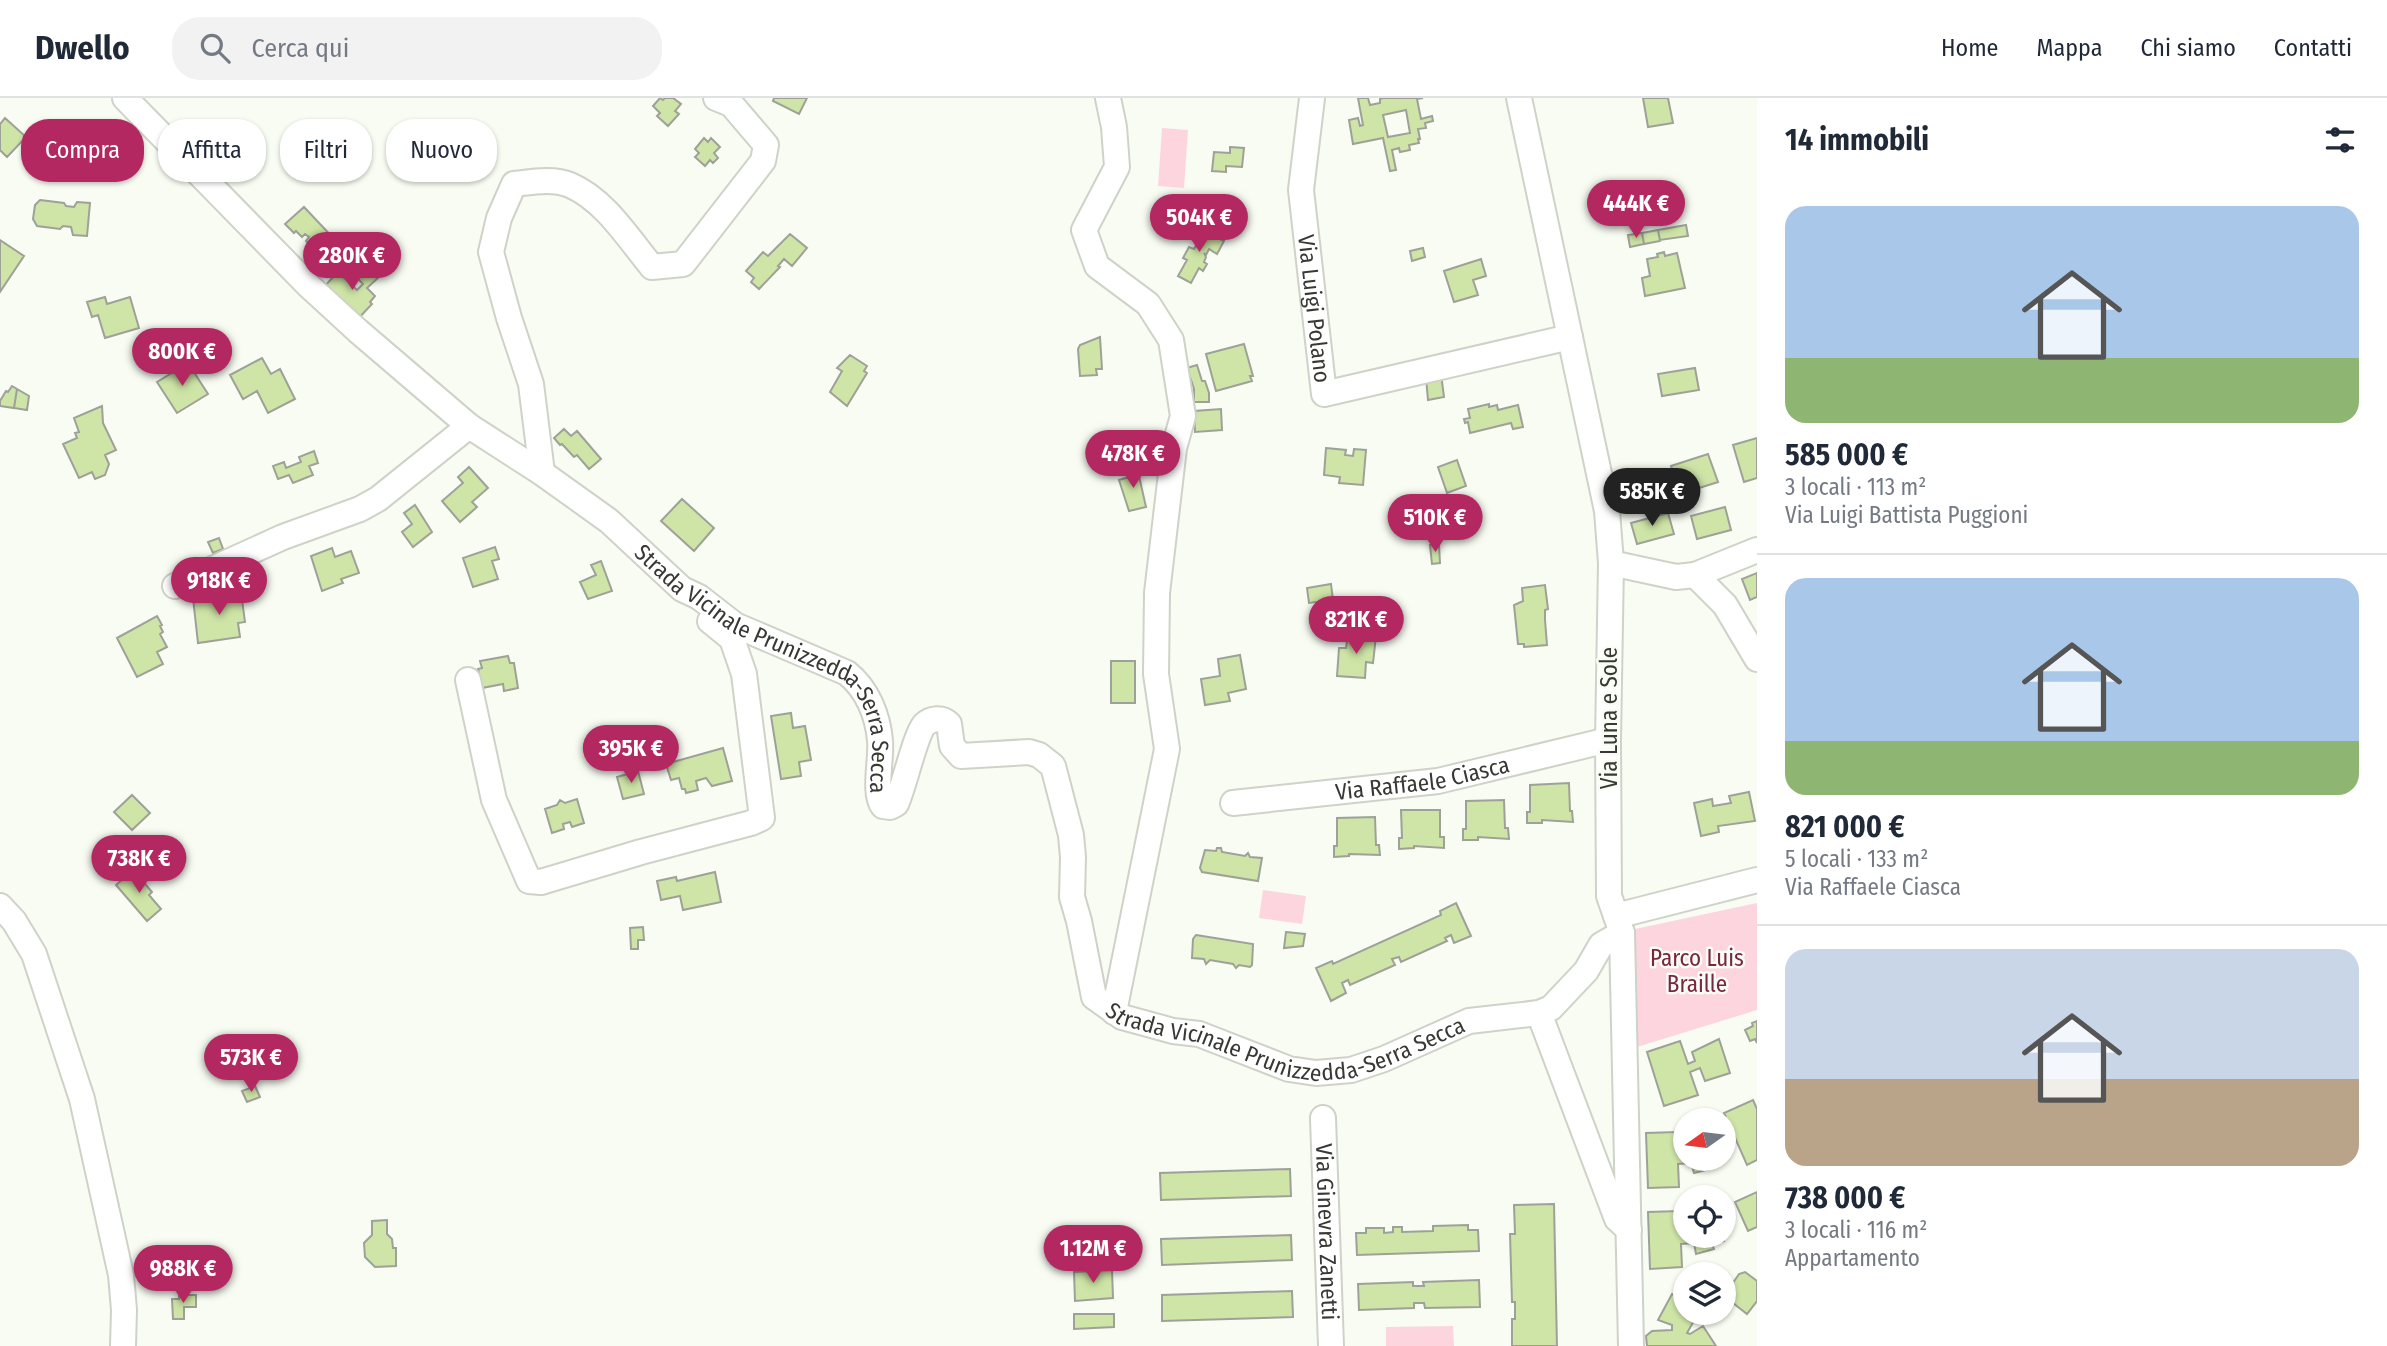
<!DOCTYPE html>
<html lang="it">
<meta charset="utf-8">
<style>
body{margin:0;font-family:"Fira Sans Condensed",sans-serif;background:#f2f2f3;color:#1f2937;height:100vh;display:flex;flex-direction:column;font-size:26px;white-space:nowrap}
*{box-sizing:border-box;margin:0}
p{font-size:23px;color:#747a83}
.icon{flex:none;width:38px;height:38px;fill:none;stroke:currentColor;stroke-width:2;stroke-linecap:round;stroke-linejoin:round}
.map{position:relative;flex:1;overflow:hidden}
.panel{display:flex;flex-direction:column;background:#fff;width:630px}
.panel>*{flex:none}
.banner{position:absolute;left:21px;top:21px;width:665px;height:63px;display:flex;gap:14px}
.needle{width:46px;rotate:256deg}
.fabs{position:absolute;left:1673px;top:1010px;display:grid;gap:14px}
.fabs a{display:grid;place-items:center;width:63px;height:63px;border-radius:50%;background:#fff;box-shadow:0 2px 5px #0004;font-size:35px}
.price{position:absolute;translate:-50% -60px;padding:0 16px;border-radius:24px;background:#b42861;color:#fff;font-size:23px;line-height:46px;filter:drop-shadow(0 2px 4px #0008)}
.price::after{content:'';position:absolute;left:50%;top:42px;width:21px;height:16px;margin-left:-10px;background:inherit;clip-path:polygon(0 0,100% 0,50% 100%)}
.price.selected{background:#222;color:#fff}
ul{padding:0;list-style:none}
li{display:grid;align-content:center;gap:14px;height:371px;padding:0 28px}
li+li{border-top:2px solid #e0e1e3}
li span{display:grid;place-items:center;height:217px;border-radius:21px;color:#555}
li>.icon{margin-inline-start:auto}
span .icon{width:126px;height:126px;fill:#fffc;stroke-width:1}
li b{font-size:30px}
h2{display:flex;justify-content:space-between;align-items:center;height:84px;padding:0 28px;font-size:30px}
.tag{padding:0 24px;border-radius:28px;background:#fff;box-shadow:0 2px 5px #0004;font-size:24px;line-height:63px}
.tag.selected{background:#b42861;color:#fff}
header{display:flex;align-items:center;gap:42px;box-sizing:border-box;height:98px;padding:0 35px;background:#fff;border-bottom:2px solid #e0e1e3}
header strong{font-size:33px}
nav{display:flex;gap:38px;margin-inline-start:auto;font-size:24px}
.search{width:490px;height:63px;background:#f2f2f3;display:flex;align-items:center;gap:18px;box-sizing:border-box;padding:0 24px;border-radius:28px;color:#747a83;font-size:26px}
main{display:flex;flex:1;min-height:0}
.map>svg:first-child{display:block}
</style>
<header>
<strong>Dwello</strong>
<div class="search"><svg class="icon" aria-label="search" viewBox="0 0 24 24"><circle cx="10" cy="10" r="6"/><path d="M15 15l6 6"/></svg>Cerca qui</div>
<nav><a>Home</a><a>Mappa</a><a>Chi siamo</a><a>Contatti</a></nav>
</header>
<main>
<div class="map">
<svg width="1757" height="1248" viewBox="0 0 1757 1248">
<rect width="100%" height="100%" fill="#f8fcf2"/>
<path fill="#fdd5df" d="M1162,30L1188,32L1184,90L1158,88Z
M1263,792L1306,798L1302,826L1259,820Z
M1757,805V912L1637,949L1635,831Z
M1453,1228L1454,1248H1386V1229Z"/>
<path fill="#cfe5a7" stroke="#9ea198" stroke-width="2" fill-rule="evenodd" d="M660,0L663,2L665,0H673L681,6L675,13L679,16L668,28L657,18L660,15L653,8Z
M774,0H807L799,16L773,3Z
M1358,0H1368L1370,7L1380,5V1L1383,0H1423L1417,1L1421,21L1432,18L1433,23L1425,25L1426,30L1418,31L1420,41H1418L1419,45L1409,47L1410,52L1400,54L1399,50L1392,52L1396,72L1390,73L1383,40L1353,46L1349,22L1358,20L1360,28L1363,27ZM1406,12L1410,35L1388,39L1383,17Z
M1643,0H1668L1673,25L1648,29Z
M5,20L26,39L7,59L0,52V26Z
M704,40L708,44L711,40L720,49L714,55L718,60L713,65L710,62L705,68L695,59L699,55L695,51Z
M1230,49L1244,50L1242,69L1226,68V74L1212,73L1214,54L1230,55Z
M40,102L64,105L66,108L74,109L77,104L90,105L87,138L73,137L71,129L63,128L60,131L37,128L33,121L35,107Z
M304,109L338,145L323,161L320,158L315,162L309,155L313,151L306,143L309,139L305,136L302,139L296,133L294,135L285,126Z
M1686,127L1688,138L1660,142L1658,132Z
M1200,130L1224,143L1217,156L1209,151L1206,157L1204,155L1206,159L1204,164L1207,166L1203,173L1199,170L1191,185L1178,178L1187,162L1183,160L1189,149L1194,151L1198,144L1193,142Z
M1658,132L1660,143L1644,146L1642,135Z
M1642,135L1644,146L1630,149L1628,137Z
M790,136L807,150L792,168L784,161L778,168L780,169L759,191L751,184L754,180L746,173L763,154L768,158Z
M0,142L24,158L0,194Z
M1423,150L1425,159L1412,163L1410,153Z
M1664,154L1665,158L1677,155L1685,190L1645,198L1642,180L1650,178L1647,161L1658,159L1657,156Z
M1481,161L1486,178L1473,182L1478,197L1454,204L1444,173Z
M366,164L379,179L367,190L375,198L370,204L372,206L355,224L320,193L338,174L357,192L363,186L353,176Z
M105,199L107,206L130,199L139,230L105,240L98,217L92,219L87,204Z
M1100,239L1102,271H1096L1097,277L1080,278L1078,251L1080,247Z
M1244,246L1253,278H1250L1252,283L1216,293L1206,256Z
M850,257L867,268L864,273L867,275L847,308L830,294L842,273L837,270Z
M262,260L271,276L280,271L295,301L268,315L257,293L243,301L230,277Z
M188,265L208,296L177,315L157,284Z
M1197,267L1202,283H1205L1209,295V304H1194V291L1187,270Z
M1695,270L1699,292L1662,298L1658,276Z
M1441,276L1444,299L1428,302L1426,280Z
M12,288L17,291L14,310L0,308V303L6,293L8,294Z
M17,291L29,298L27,312L14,310Z
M1489,306V309L1497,307L1498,312L1518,307L1523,329L1513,331L1511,325L1470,335L1468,324L1465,325L1464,321L1470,320L1468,311Z
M102,308L103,325L116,352L105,357L109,366L105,377L95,381L92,374L79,380L63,346L77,340L75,335L79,334L74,320Z
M1221,311L1222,332L1195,334L1194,313Z
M564,331L571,338L577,333L601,361L589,371L577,357L574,359L562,346L560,347L554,340Z
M1757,340V380L1744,384L1733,347Z
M1326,350L1346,352L1345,357L1353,358L1354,351L1366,352L1363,387L1339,385L1340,379L1324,377Z
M314,353L318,365L309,368L313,377L293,385L289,377L278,381L273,368L284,364L286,370L301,364L299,359Z
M1708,356L1718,384L1680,396L1671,368Z
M1457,362L1466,388L1447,395L1438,369Z
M469,369L488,390L472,404L477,409L460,424L442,403L463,385L458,379Z
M1137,369L1146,409L1129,413L1119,382L1129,379L1127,371Z
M1644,372L1652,387L1622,404L1614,389Z
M682,401L714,430L694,453L661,423Z
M415,407L432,434L413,449L402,434L412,426L404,415Z
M1725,409L1731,432L1697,441L1691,418Z
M1668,415L1674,436L1637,446L1631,425Z
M219,440L223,451L213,455L208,444Z
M1430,447H1439L1440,465L1432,466Z
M495,449L499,461L492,463L498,481L473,489L463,460Z
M332,450L335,459L351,453L359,475L341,481L343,485L322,493L311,458Z
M601,463L612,493L588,501L580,484L596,477L591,467Z
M1757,475V499L1750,502L1742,481Z
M1331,486L1333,502L1309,505L1307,490Z
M1545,487L1548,511L1545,512V522L1547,547L1524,549V546H1518L1514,507L1523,503L1522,490Z
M241,494L245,524L238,525L240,539L198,545L193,500Z
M157,518L162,527L160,528L163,534L160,536L167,549L157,554L163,566L137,579L117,540Z
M1348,536L1376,538L1373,565L1366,564L1365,580L1337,578L1339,550H1346Z
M1240,557L1246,591L1228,595L1230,603L1205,607L1201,581L1220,578L1218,561Z
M508,558L510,565H514L518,590L504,593L503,586L482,590L478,571L482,570L480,563Z
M1111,563H1135V605H1111Z
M791,615L793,630L805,628L811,662L799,664L801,678L781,681L771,618Z
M723,650L732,683L712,688L706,680L696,683L698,692L686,695L685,691H682L679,680L671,682L666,666Z
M638,673L644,696L623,701L617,679Z
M1569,685L1570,713H1572L1573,724L1542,722V725H1527V714H1530V687Z
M1749,694L1755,723L1718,728L1719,734L1701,738L1694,705L1712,701L1713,708L1731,705L1729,698Z
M132,697L150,715L132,732L114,714Z
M577,701L584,725L572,729L570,724L563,726L564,731L552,735L545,711L557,707L560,702L565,705Z
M1504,702L1505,730H1508L1509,741L1478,739V742H1463V731H1466V703Z
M1401,712H1440V739H1444V750L1414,748V750L1399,751V740H1402Z
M1375,719L1376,747H1379L1380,757L1349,756V758L1334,759V748H1337V720Z
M1217,750H1221L1222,754L1245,758L1248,755L1250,759L1262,760L1258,783L1202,774L1200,770L1205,752L1216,753Z
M133,772L152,794L149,797L161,811L147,823L116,787Z
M715,774L721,804L683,812L680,798L661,802L657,783L676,779L677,783Z
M1456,805L1471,838L1454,845L1451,837L1445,840L1447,843L1401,864L1399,859L1392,861L1395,867L1350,887L1348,882L1342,885L1346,895L1331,903L1316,870L1332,863L1333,866L1441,817L1440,813Z
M643,829L644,842H638V851H631L630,830Z
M1286,834L1305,836L1303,848L1284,850Z
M1196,837L1253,846L1252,867L1250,869L1239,867L1236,870L1233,866L1210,862L1206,866L1204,861L1192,860L1193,841Z
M1757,923V945L1755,941L1750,943L1745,932L1753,928L1752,925Z
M1719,941L1730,975L1705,983L1700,970L1690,974L1698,997L1664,1008L1647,954L1680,943L1688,966L1695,963L1692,954Z
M255,988L260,999L247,1004L242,993Z
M1753,1002L1757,1011V1062L1747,1067L1724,1015Z
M1677,1034L1678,1056L1685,1054V1060H1719L1720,1062L1709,1066L1710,1071L1694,1075L1691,1065L1678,1066L1679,1089L1648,1090L1646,1035Z
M1290,1071L1291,1098L1161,1102L1160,1075Z
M1757,1094V1129L1748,1133L1735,1104Z
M1554,1106L1557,1248H1512V1221H1515V1204H1512L1510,1136H1515L1514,1107Z
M1680,1113L1681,1136L1723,1138L1724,1143L1712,1146L1714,1151L1696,1156L1694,1145L1681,1146L1682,1169L1650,1171L1648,1114Z
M387,1122V1136L392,1141L393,1150H396V1168L375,1169L365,1159L364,1145L372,1137V1123Z
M1468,1127V1132H1478L1479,1153L1357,1157L1356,1135H1366V1130H1384V1135L1393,1134V1129H1402V1134L1433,1133V1128Z
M1291,1137L1292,1162L1162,1167L1161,1141Z
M1112,1172L1113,1200L1075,1203L1074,1174Z
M1745,1174L1757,1183V1203L1747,1216L1724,1198L1739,1176Z
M1479,1182L1480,1209L1425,1210L1424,1205H1414V1210L1359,1212L1358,1186L1413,1184V1188H1424L1423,1184Z
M1292,1193L1293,1219L1162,1223V1197Z
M1672,1196L1685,1203V1214H1699L1687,1235L1690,1236L1703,1228L1716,1248H1647L1646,1238L1652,1233L1672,1232V1227L1658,1222Z
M179,1197H196V1209H184V1221H173L172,1201H179Z
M1074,1216H1114V1229L1074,1231Z"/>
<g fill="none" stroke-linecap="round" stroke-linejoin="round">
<defs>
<g id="minor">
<path id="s1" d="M125,0L309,188L358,233L469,328L542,375L609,423L682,491L699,499L735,527L847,575C867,591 878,617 880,643C882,659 873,696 883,708L890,709L896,706C904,689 915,638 924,627C931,620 942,619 949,626L952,648L961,658L1029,654L1039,657L1053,668L1071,737L1073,759L1072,799L1079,823L1094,899L1122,919L1173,933L1199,936L1289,971L1316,975L1351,972L1384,961L1469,923L1539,915L1551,910L1586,873L1601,847L1622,835"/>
<path d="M1108,0L1114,29L1117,69L1084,132L1097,168L1148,206L1171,242L1183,318L1174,350L1157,495L1156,576L1167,651L1114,914"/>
<path id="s2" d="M1312,0L1301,92L1324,296L1570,239"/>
<path d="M1519,0L1607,413L1611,465L1608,642L1609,798L1622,835L1631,1248"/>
<path d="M542,375L531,286L509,220L491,154L499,120L514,86C532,84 553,80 570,87C605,102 628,140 652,169L683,166L763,63L766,47L731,6L716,0"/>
<path d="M1611,465L1676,479L1695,477L1757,452"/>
<path d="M1695,477L1725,507L1757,561"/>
<path d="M175,488L283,439L360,411L378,401L469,328"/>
<path d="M468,582L494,702L529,783L541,784L641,754L751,725L762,720L744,576L732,541L710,523"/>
<path id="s3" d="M1233,705L1438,683L1608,642"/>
<path d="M0,808L14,823L34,856L82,1001L121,1177L124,1212L123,1248"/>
<path d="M1616,818L1757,782"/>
<path d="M1539,915L1617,1121L1629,1132"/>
<path id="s4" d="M1323,1020L1331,1248"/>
</g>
</defs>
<use href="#minor" stroke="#cfd2c9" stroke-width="28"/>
<use href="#minor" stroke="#fff" stroke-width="24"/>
</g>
<g text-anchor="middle" stroke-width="5" stroke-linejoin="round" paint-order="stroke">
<g font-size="23" fill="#383936" stroke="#f8fcf2">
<text dy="8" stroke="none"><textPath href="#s2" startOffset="212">Via Luigi Polano</textPath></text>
<text dy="8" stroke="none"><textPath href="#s1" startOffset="873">Strada Vicinale Prunizzedda-Serra Secca</textPath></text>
<text transform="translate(1609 620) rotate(-90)" y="8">Via Luna e Sole</text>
<text dy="8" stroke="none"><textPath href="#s3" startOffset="191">Via Raffaele Ciasca</textPath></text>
<text dy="8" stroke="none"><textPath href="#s1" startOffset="1774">Strada Vicinale Prunizzedda-Serra Secca</textPath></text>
<text dy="8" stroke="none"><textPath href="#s4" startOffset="114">Via Ginevra Zanetti</textPath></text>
</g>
<g font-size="23" fill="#762743" stroke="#f8fcf2">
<text x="1697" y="868">Parco Luis<tspan x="1697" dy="26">Braille</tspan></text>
</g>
</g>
</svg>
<div class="fabs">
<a><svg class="needle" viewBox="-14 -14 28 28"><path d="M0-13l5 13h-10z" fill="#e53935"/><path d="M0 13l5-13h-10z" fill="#747a83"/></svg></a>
<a><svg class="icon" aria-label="locate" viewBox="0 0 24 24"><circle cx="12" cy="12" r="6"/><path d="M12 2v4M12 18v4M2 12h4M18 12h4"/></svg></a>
<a><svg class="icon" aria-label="layers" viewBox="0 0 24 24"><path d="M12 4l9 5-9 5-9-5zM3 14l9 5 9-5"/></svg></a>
</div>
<b class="price" style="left:1636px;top:142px">444K €</b>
<b class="price" style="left:1199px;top:156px">504K €</b>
<b class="price" style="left:352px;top:194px">280K €</b>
<b class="price" style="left:182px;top:290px">800K €</b>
<b class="price" style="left:1133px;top:392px">478K €</b>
<b class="price selected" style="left:1652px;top:430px">585K €</b>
<b class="price" style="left:1435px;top:456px">510K €</b>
<b class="price" style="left:219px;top:519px">918K €</b>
<b class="price" style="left:1356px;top:558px">821K €</b>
<b class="price" style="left:631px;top:687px">395K €</b>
<b class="price" style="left:139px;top:797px">738K €</b>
<b class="price" style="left:251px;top:996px">573K €</b>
<b class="price" style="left:1093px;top:1187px">1.12M €</b>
<b class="price" style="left:183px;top:1207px">988K €</b>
<div class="banner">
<a class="tag selected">Compra</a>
<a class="tag">Affitta</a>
<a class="tag">Filtri</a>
<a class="tag">Nuovo</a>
</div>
</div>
<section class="panel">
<h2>14 immobili<svg class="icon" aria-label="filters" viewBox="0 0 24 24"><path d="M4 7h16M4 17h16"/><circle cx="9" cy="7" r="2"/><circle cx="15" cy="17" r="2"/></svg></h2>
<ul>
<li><span style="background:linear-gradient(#a9c7e8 70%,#8fb573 0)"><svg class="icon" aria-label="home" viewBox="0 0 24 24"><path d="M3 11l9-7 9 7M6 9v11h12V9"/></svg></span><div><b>585 000 €</b><p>3 locali · 113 m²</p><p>Via Luigi Battista Puggioni</p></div></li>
<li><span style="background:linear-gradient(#a9c7e8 75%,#8fb573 0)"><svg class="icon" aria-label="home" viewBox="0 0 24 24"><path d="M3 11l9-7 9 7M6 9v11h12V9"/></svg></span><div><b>821 000 €</b><p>5 locali · 133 m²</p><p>Via Raffaele Ciasca</p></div></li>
<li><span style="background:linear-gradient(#c9d6e8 60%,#b9a48a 0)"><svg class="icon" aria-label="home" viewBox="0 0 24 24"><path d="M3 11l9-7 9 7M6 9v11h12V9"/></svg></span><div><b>738 000 €</b><p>3 locali · 116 m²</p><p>Appartamento</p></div></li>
</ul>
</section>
</main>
